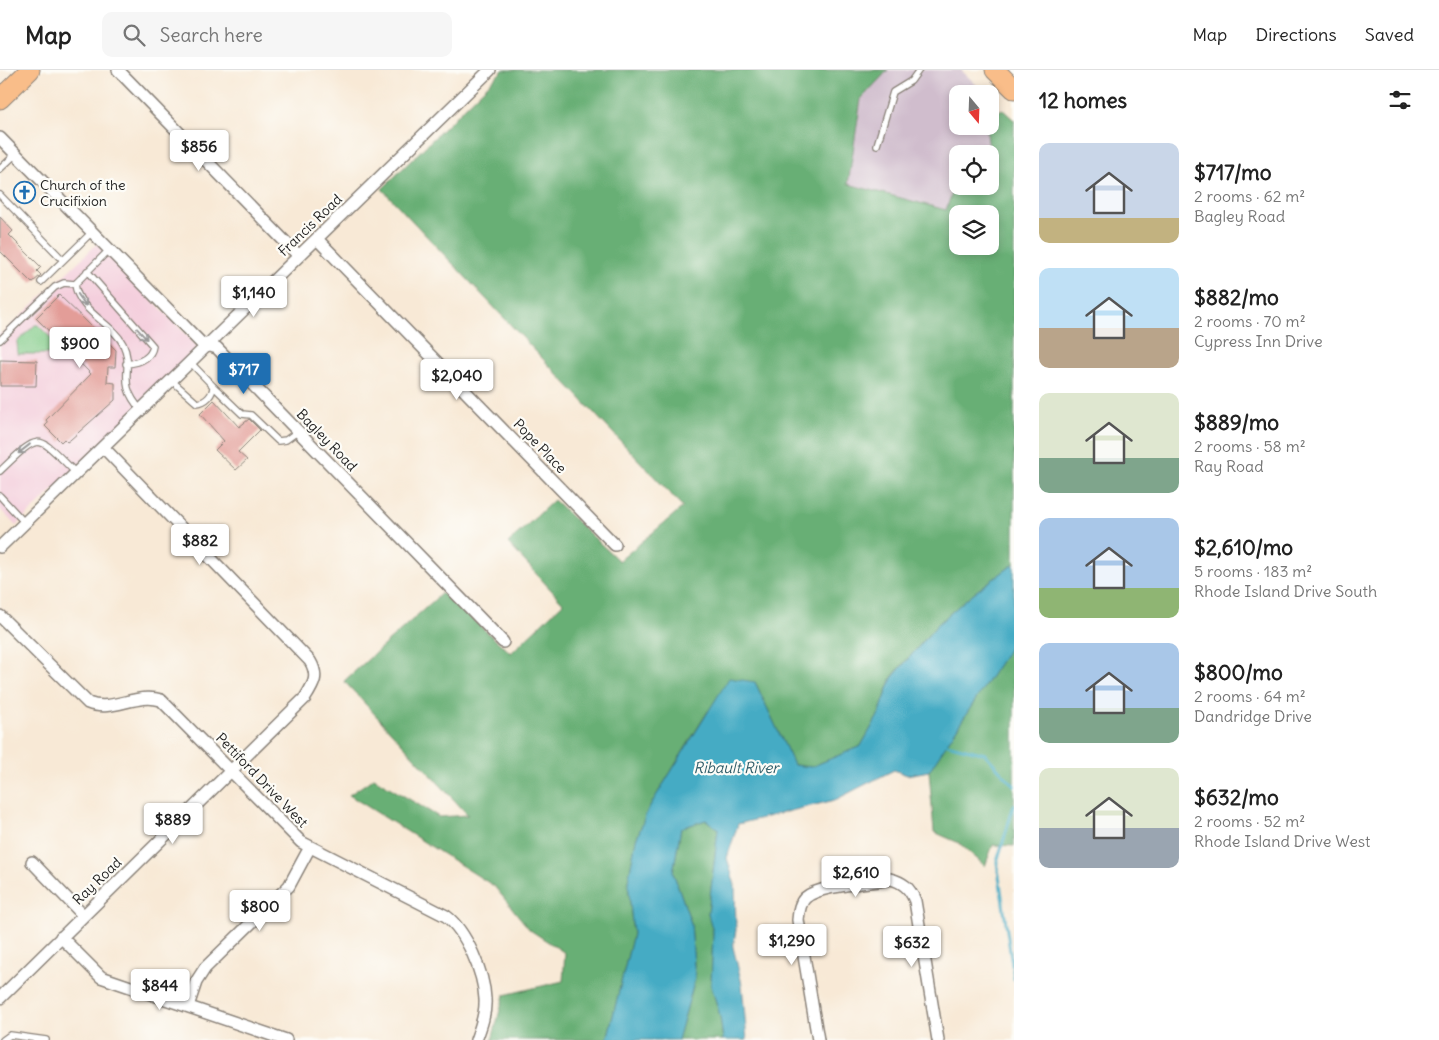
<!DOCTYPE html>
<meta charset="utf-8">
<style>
body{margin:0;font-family:Delius,sans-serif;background:#f6f6f6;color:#222;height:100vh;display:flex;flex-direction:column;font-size:19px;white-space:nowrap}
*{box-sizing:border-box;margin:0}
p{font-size:16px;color:#767676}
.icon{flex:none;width:28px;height:28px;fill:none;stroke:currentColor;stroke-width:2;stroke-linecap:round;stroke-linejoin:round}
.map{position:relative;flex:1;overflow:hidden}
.details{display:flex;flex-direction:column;background:#fff;width:425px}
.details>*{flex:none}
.needle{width:32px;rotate:161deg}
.tools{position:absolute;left:949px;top:15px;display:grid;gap:10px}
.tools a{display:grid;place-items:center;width:50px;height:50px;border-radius:10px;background:#fff;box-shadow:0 2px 8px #0003;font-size:25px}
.price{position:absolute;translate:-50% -42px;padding:0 11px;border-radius:5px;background:#fff;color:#222;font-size:16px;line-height:32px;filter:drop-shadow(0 1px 2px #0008)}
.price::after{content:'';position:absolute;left:50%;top:30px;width:15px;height:11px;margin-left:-8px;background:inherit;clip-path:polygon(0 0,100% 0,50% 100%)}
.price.selected{background:#1f6fb2;color:#fff}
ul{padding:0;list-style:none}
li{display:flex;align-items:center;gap:15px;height:125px;padding:0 25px}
li span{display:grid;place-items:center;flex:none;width:140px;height:100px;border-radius:10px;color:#555}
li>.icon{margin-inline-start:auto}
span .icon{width:60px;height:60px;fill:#fffc;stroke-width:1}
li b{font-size:21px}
h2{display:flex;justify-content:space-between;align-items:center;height:60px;padding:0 25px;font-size:21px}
header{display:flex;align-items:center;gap:30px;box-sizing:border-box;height:70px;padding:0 25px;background:#fff;border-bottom:1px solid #e0e0e0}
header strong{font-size:24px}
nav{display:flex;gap:28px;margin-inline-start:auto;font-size:18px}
.search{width:350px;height:45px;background:#f6f6f6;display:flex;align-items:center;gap:12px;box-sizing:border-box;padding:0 18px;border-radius:10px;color:#767676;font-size:19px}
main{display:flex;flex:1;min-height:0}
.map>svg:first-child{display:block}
</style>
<header>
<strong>Map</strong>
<div class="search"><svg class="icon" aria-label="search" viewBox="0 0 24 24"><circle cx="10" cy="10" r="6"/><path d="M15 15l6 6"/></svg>Search here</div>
<nav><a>Map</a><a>Directions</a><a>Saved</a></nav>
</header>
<main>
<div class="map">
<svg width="1014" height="970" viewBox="0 0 1014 970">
<rect width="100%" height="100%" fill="#fdfcf7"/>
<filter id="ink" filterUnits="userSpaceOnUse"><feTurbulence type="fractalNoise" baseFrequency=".02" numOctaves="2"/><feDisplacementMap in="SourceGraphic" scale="10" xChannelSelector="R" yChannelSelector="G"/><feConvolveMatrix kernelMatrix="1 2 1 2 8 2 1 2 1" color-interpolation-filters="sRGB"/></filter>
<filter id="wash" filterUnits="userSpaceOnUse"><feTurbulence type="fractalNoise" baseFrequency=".0096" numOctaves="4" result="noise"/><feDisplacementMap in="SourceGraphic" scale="20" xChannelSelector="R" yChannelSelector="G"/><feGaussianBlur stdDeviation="1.12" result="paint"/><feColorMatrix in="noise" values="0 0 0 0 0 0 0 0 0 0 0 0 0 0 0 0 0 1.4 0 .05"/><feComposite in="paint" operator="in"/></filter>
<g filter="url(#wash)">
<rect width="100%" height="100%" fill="#f8e9d6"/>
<path fill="#f4cfdd" d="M98,173L199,278L16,456L0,439V262L2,264Z"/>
<path fill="#d0bdcd" d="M888,0H961L986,24H958V56H986L990,84H958V116H990V87L994,116L953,120L946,140L848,114L861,29Z"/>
<path fill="#81cb88" stroke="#4e7452" d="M35,255H38L60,277V284H18L17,272Z"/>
<path fill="#68af74" stroke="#426648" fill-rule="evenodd" d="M503,0H888L861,29L848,114L946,140L953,120L994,116L986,56H990V47L1002,39L1014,50V494L971,525L937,555L892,607L879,644L861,676L811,697L794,695L755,612L708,641L648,739L636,770L628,811L633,864L607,970H492L504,925L563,911L565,883L530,860L494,816L349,725L374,708L439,747L468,745L344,611L442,523L511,583L563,533L508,473L554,430L619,491L683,437L382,119ZM958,144H990V176H958Z
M1014,568V776L993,775L985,796L959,773L934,762L929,701L1005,585Z
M706,750L718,759L708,844L713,862L711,915L720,946L723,970H678L695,909L691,853L673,802L681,758Z"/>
<path fill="#44abc4" stroke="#306470" d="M1014,494V568L1005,585L929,701L907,705L894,700L835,730L738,754L727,788L735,815L736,860L733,877L742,914L747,970H723L720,946L711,915L713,862L708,844L718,759L706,750L681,758L673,802L691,853L695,909L678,970H607L633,864L628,811L636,770L648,739L729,608L755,612L794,695L811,697L861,676L879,644L892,608L937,555L971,525Z"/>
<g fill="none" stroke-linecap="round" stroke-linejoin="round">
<path stroke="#44abc4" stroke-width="3" d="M947,674L985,684L1014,716
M1014,735L997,792L1014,909"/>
</g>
<g id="blocks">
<path fill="#e39d98" d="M0,147L13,161L9,165L41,197L37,201L41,205L32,213L0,181Z
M59,225L116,280L115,297H108L107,312L115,313V330L70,370L67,372L64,369L61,372L45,356L48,353L46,350L91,304L36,248Z
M0,290L37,291L36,316H0Z
M214,330L239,357L249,349L260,360L238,382L247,390L236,400L215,380L224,371L200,344Z"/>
</g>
</g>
<g filter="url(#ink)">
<use href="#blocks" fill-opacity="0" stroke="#8a8279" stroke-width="1"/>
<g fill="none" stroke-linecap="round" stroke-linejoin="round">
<defs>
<path id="service" d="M877,75L893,22L911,11L919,0
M0,99L16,84
M0,125L63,190
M109,180L75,214C78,242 113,253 123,274C135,300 115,311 141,340
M87,201L153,276C151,290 137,293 126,294
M41,212L92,162
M0,270L55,217L64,213L75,214
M171,310L197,333C206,332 213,325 213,316L190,292
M213,316L242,344L251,345L278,371L286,370L297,362
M0,401C42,361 36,364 76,403
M0,426L25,453
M3,970L10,965L46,970"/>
<path id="minor" d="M118,0L299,186
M0,68L201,273L217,278L503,572
M317,169L615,475
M0,477L490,0
M0,546L88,633C113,643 136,622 161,630L301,772L446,846C466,861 484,903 485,929C486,943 481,957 476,970
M32,792L83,845
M61,867L101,907L286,970
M0,928L305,628C314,614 319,606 310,591L103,377
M188,936L196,912L205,898L289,816L310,777
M818,970L798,850C799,842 799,834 805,828C819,815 869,813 890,809C903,812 910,818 915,831L938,970"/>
<path id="primary" d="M0,29L30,0"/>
<path id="trunk" d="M995,0L1014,19"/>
</defs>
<use href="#service" stroke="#8a8279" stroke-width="8"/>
<use href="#minor" stroke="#8a8279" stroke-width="14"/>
<use href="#primary" stroke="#8a8279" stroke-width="21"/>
<use href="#trunk" stroke="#8a8279" stroke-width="21"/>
<use href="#service" stroke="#fff" stroke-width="5.5"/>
<use href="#minor" stroke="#fff" stroke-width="11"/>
<use href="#primary" stroke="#f9bd89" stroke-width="19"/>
<use href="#trunk" stroke="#f9bd89" stroke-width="19"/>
</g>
<defs><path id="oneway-shaft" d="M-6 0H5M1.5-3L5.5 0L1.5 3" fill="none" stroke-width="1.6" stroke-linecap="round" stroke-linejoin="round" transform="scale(1.25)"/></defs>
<g stroke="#999">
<use href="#oneway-shaft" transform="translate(82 230) rotate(55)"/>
<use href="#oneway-shaft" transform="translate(142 264) rotate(48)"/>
<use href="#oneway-shaft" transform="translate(24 379) rotate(142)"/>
</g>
</g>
<defs>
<symbol id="church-ring" viewBox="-11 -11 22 22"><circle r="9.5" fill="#fdfcf7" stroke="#1f6fb2" stroke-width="1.5"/><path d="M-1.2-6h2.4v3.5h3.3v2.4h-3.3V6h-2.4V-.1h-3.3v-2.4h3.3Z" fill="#1f6fb2"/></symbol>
</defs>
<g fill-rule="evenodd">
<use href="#church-ring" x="12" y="110" width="25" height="25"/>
</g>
<g text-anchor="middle" stroke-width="4.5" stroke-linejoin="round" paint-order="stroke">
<g font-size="14" fill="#1c1c1c" stroke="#fdfcf7" text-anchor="start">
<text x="40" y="120">Church of the<tspan x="40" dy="16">Crucifixion</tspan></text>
</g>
<g font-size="14" fill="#1c1c1c" stroke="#fdfcf7">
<text transform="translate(310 155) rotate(-44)" y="5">Francis Road</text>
<text transform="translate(327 370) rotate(46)" y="5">Bagley Road</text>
<text transform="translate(540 376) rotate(46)" y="5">Pope Place</text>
<text transform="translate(262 710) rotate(46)" y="5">Pettiford Drive West</text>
<text transform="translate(97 811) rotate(-44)" y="5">Ray Road</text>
</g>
<g font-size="15" font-style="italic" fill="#2e5c68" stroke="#fdfcf7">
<text x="736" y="703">Ribault River</text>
</g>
</g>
</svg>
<div class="tools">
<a><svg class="needle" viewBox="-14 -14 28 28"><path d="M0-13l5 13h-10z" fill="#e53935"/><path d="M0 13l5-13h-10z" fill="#767676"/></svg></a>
<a><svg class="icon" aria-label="locate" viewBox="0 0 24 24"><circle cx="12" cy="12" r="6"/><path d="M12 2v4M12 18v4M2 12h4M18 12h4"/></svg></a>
<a><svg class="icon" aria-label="layers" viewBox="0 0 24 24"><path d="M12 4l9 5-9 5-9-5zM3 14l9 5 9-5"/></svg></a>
</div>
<b class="price" style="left:199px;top:102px">$856</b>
<b class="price" style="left:254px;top:248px">$1,140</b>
<b class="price" style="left:80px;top:299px">$900</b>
<b class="price selected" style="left:244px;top:325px">$717</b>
<b class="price" style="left:457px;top:331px">$2,040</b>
<b class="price" style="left:200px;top:496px">$882</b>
<b class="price" style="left:173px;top:775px">$889</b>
<b class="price" style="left:856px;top:828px">$2,610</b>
<b class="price" style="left:260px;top:862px">$800</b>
<b class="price" style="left:792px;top:896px">$1,290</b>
<b class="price" style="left:912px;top:898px">$632</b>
<b class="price" style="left:160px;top:941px">$844</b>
</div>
<section class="details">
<h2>12 homes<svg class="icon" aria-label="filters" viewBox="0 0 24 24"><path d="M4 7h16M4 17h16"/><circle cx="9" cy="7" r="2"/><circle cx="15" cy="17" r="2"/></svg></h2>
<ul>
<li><span style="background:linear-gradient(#c9d6e8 75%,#c2b280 0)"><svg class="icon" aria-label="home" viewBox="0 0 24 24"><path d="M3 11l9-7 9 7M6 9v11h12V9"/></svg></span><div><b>$717/mo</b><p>2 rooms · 62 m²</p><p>Bagley Road</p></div></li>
<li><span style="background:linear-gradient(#bfe0f5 60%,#b9a48a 0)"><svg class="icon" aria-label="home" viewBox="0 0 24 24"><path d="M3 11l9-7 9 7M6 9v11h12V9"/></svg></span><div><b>$882/mo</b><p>2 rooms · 70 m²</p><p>Cypress Inn Drive</p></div></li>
<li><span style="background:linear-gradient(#dfe7d0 65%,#7fa58c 0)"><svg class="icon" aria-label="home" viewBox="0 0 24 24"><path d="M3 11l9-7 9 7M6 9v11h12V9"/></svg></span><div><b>$889/mo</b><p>2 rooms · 58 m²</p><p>Ray Road</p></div></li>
<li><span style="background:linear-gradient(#a9c7e8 70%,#8fb573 0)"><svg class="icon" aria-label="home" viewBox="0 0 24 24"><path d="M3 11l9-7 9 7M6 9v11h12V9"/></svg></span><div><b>$2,610/mo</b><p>5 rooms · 183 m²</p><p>Rhode Island Drive South</p></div></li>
<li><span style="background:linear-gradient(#a9c7e8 65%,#7fa58c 0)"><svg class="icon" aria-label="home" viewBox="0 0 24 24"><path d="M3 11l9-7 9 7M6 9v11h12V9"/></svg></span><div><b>$800/mo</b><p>2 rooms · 64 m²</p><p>Dandridge Drive</p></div></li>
<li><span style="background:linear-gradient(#dfe7d0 60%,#9aa5b1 0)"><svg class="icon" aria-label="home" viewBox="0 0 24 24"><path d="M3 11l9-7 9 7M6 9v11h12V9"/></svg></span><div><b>$632/mo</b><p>2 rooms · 52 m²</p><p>Rhode Island Drive West</p></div></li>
</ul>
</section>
</main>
